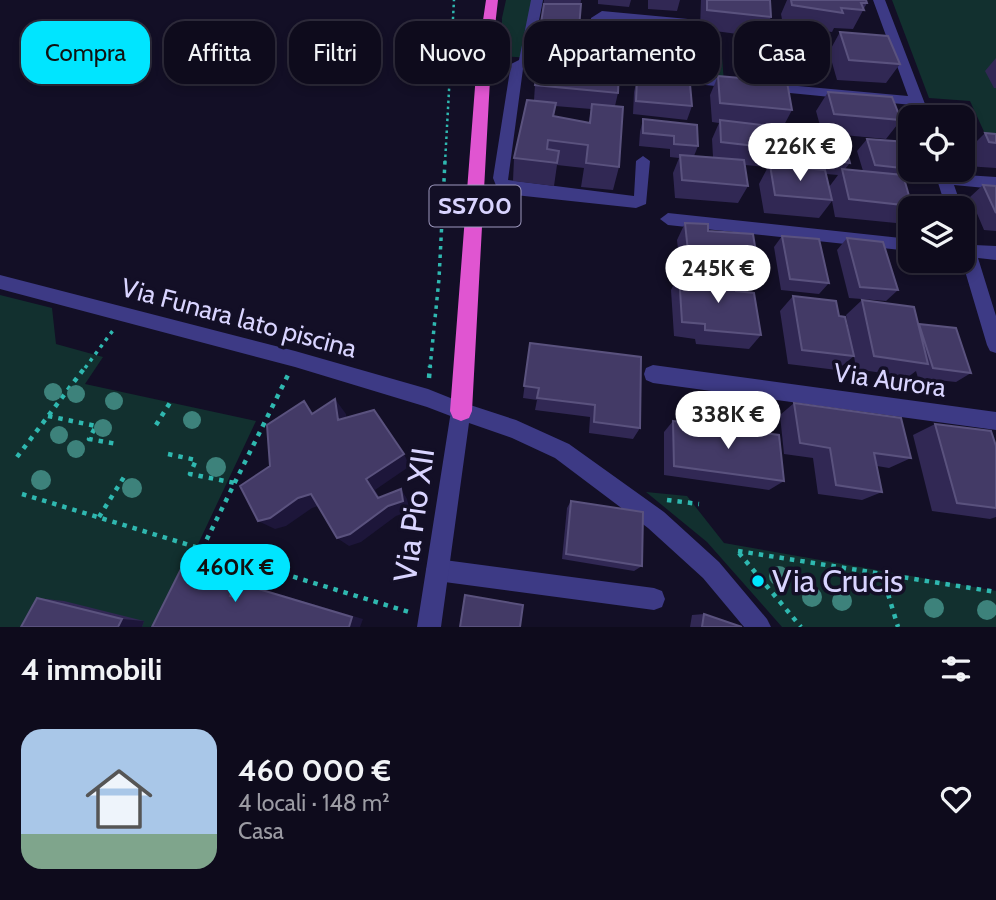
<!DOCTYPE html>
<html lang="it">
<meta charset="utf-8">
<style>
body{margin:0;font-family:Cabin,sans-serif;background:#171425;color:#f1f3f6;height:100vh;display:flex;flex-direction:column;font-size:26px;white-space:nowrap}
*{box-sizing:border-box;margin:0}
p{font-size:23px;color:#9b9ba3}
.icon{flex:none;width:38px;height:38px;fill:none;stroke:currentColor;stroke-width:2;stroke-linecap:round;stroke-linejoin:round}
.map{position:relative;height:627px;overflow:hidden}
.drawer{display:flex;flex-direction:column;background:#0e0b1c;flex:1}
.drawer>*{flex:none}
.guide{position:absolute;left:21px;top:21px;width:956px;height:63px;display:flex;gap:14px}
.controls{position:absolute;left:898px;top:105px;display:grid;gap:14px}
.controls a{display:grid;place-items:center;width:77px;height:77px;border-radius:14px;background:#0e0b1c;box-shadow:0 4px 10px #0003,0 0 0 2px #2e2b3b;font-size:35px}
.price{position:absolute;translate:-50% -60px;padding:0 16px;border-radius:24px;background:#fff;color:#222;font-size:23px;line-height:46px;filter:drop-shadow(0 2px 4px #0008)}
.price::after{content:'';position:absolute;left:50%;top:42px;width:21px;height:16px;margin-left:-10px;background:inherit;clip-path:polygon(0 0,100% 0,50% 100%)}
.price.current{background:#00e5ff;color:#111}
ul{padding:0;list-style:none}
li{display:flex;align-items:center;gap:21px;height:175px;padding:0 21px}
li span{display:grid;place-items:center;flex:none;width:196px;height:140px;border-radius:21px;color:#555}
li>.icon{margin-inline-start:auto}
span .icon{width:84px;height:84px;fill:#fffc;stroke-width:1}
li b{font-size:30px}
h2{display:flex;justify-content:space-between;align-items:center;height:84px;padding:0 21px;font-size:30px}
.pill{padding:0 24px;border-radius:21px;background:#0e0b1c;box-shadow:0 4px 10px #0003,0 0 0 2px #2e2b3b;font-size:24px;line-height:63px}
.pill.current{background:#00e5ff;color:#111}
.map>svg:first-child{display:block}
</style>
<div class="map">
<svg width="996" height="627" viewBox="0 0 996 627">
<rect width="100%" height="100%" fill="#130f26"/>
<path fill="#12302f" d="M506,0H543L531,58L502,56V18Z
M892,0H996V158L970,101L929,98Z
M597,18L688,23L690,39L721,43L724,83L593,71Z
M0,295L52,308L56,344L103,357L85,384L256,421L159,627H0Z
M646,492L687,496L724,543L996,591V627H782L707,542Z"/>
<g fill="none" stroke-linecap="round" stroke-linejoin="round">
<path stroke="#2fb8b0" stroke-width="2.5" stroke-dasharray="2.5 3.5" stroke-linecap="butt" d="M445,163L454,0"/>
<path stroke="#2fb8b0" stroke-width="3.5" stroke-dasharray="3.5 5" stroke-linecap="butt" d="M85,368L114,329
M430,368L439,279L445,161"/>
<path stroke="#2fb8b0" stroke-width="4.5" stroke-dasharray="4.5 6" stroke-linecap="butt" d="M429,378L430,366
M48,416L96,426L89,439L117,444
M156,425L171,401
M168,454L196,460L190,474L235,483
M17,457L86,366
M22,494L409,612
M667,500L699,504
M99,517L124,477
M202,549L288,375
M738,551L996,592
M739,553L801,627
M882,574L898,627"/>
<path fill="#3d3a85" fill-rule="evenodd" d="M595,36L645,41V78L640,79L634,75L635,47L591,43V37Z"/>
<path fill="#3d3a85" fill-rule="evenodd" d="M531,0H543L531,61L562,64L568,68L562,72L523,69L508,180L634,196L636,161L643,156L650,161L646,204L636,208L515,195L497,188L493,178L511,64L519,60Z
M873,0H885L930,117H916L912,105L760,90V84L765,83L908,96Z
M602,11L688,19L694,23L688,27L604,19L600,67L737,80L744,84L737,88L588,74L591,18Z
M934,170H948L950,174L996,177V189L954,185L962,208H946Z
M668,213L910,239V251L668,225L660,219Z
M962,226L968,228L974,245L996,246V260L978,258L996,316V353L990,351L987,345L962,261Z
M0,275L295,351L428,389L468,405L471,411L468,417L461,420L427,407L295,367L0,289Z
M653,365L996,412V430L653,383L646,380L644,374L646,368Z
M437,559L654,588L662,591L665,599L662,607L654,610L437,581L429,578L426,570L429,562Z"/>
<path fill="#3d3a85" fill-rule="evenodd" d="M461,402L516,420L569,444L664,512L719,562L767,619L771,627H744L703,578L648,528L555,458L512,438L469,423L441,627H417L451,411L454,405Z"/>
<path fill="#e055d1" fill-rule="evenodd" d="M486,0H498L491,61L472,411L469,418L461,421L453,418L450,411L477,61Z"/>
</g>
<g fill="#3d827b">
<circle cx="53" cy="392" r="9"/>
<circle cx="76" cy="394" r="9"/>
<circle cx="114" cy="401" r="9"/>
<circle cx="192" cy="420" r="9"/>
<circle cx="103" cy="428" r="9"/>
<circle cx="59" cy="435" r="9"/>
<circle cx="76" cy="449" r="9"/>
<circle cx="216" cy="467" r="10"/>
<circle cx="41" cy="480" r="10"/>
<circle cx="132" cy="488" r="10"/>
<circle cx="779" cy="576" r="10"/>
<circle cx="812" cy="597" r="10"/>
<circle cx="842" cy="601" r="10"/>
<circle cx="934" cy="608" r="10"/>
<circle cx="987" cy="610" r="10"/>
</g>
<path fill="#312854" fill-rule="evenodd" d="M544,0H581L575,59L533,56L534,36L540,29Z
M598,0H631L629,7L598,4Z
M648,0H680L677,11L648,9Z
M701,0H770L771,17L766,29L827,56L817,75L736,68L735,60L745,35L700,29Z
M787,0H866L867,3L853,29L834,28L832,32L783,25L781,14Z
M840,32L900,64L886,83L837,80L829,52Z
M996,58V88H994L985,71Z
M718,76L792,110L783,127L790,150L780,166L801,168L798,148L806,135L850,163L845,169L863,171L857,151L867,139L910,150V170H916L906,182H905L912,206L896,223L835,217L832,201L819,218L764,213L759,184L768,167L745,165L748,186L738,203L675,198L673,173L679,158L670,157V149L639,146L640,132L643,119L698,146L694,156L713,157L712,139L719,123L712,122L710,95ZM826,174L838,175L829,187Z
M637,79L692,106L687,120L633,114L634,92Z
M535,85L618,93L615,106L619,167L613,190L581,187L584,168L557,165L554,186L513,181L514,158L534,100ZM555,106L591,109L589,123L554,117Z
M828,92L901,120L886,139L822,133L816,111Z
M985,133L996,134V168L966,166L962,156Z
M983,185L996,186V231L984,230L970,197Z
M685,223L708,231L758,265L747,281L735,280L736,291L761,335L749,349L696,344L695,339L674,336L671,290L679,274L699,276L698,269L680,268L677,240Z
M782,236L829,283L819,294L781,290L774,247Z
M847,238L898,290L886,301L849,298L837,250Z
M793,296L839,316L851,344L846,315L862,300L918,324L971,373L956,382L918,378L916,371L908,377L856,369L854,356L837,370L788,364L780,311Z
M530,343L640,428L633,439L589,433L590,417L535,410L537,400L523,398Z
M794,403L911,458L889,468L877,466L882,492L862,500L818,494L813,458L784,454L780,415Z
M673,421L784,481L769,490L664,475V432Z
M935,424L996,446V517L990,519L932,511L913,435Z
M571,501L642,566L634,571L562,559L567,508Z
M37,598L64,601L144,621L142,627H21Z
M704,614L742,627H690L692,615Z"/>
<path fill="#1d163a" d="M335,399L346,414L348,434L338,420Z
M404,454L410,466L375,490L386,508L378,498L366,479Z
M401,489L407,499L410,511L396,516L361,542L349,546L337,538Z
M311,494L324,504L312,508L286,526L275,529L258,521L298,498Z
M187,557L259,578L255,587L363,619L360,627H349L250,600L230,596Z
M122,619L144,621L142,627H118Z"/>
<path fill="#433a66" stroke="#5a527e" stroke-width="2" d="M707,0H770L771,17L707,10Z
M791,0H866L867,3H861L864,10L841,8L843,13L792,5Z
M544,4H581L578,40L534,36L536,28L540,29Z
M748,28L821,33L827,56L744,49L743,40L750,41Z
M840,32L888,36L900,64L849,60Z
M539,64L619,71L618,93L535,85Z
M718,76L787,82L792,110L720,103Z
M637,79L690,84L692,106L636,101Z
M828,92L892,97L901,120L834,114Z
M527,100L556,103L553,116L590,123L592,104L623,107L619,167L586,163L588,145L548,140L547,149L559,151L557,163L514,158Z
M643,119L697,125L698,146L674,144V136L643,133Z
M720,120L786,128L790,150L721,142Z
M985,133L996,134V143L989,142Z
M806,135L844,139L850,163L810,158Z
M867,139L907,142L910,150V169L875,165Z
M680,155L744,160L748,186L682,180Z
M770,165L825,170L832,200L775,195Z
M842,169L903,175L912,206L849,199Z
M983,185L996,186V213Z
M685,223L708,224V231L753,234L758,265L708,261L707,253L688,251Z
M782,236L819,239L829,283L790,279Z
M847,238L883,242L898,290L860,287Z
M679,274L735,279L736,291L754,293L761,335L705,330V324L682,322Z
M793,296L836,301L839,316L845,317L854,356L802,350Z
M862,300L914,307L928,364L874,356Z
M919,324L956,328L971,373L933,368Z
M530,343L641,357L640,428L594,422L595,405L537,398L539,388L524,386Z
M335,399L338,420L374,410L404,454L366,479L378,498L401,489L403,501L388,506L350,534L337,538L311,494L298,498L270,518L258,521L240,486L270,466L267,425L304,401L312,414Z
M794,403L901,418L911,458L874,453L882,492L836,485L830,448L800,443Z
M673,421L779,435L784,481L674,466Z
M935,424L991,431L996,446V508L957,503Z
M571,501L643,512L642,566L566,554Z
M187,557L240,573L230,596L236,598L242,584L352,617L349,627H152Z
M465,595L523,605L520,627H460Z
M37,598L122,619L118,627H21Z
M704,614L742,627H702Z"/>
<circle fill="#00e5ff" stroke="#130f26" stroke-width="2.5" cx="758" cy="581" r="7"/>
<g text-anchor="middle" stroke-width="7" stroke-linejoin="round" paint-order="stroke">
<rect fill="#130f26" stroke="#9e99be" stroke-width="2" x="429.5" y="185.5" width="91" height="41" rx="5"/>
<g font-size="24" font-weight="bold" fill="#d9d4ff">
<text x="475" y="214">SS700</text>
</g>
<g font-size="26" fill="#d9d4ff" stroke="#130f26">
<text transform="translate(239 318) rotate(15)" y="9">Via Funara lato piscina</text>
<text transform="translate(890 380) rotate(8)" y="9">Via Aurora</text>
</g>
<g font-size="32" fill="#d9d4ff" stroke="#130f26">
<text transform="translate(414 515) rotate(-82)" y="11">Via Pio XII</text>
</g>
<g font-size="32" fill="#d9d4ff" stroke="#130f26" text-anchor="start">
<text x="772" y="592">Via Crucis</text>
</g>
</g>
</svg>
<div class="controls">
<a><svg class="icon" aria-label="locate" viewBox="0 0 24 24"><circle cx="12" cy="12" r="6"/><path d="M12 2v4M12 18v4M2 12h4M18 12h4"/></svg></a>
<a><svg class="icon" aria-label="layers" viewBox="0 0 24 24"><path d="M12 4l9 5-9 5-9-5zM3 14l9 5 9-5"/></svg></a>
</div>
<b class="price" style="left:800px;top:183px">226K €</b>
<b class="price" style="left:718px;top:305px">245K €</b>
<b class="price" style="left:728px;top:451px">338K €</b>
<b class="price current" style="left:235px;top:604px">460K €</b>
<div class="guide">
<a class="pill current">Compra</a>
<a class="pill">Affitta</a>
<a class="pill">Filtri</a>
<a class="pill">Nuovo</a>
<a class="pill">Appartamento</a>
<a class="pill">Casa</a>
</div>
</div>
<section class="drawer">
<h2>4 immobili<svg class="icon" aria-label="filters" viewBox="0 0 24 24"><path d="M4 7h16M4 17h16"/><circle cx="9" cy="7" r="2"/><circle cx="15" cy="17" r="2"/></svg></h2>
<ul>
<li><span style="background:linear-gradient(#a9c7e8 75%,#7fa58c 0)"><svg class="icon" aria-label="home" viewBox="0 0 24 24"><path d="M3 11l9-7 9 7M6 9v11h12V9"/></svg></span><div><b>460 000 €</b><p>4 locali · 148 m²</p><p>Casa</p></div><svg class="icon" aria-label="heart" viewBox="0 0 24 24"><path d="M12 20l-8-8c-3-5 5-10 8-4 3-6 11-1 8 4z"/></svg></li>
</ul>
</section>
